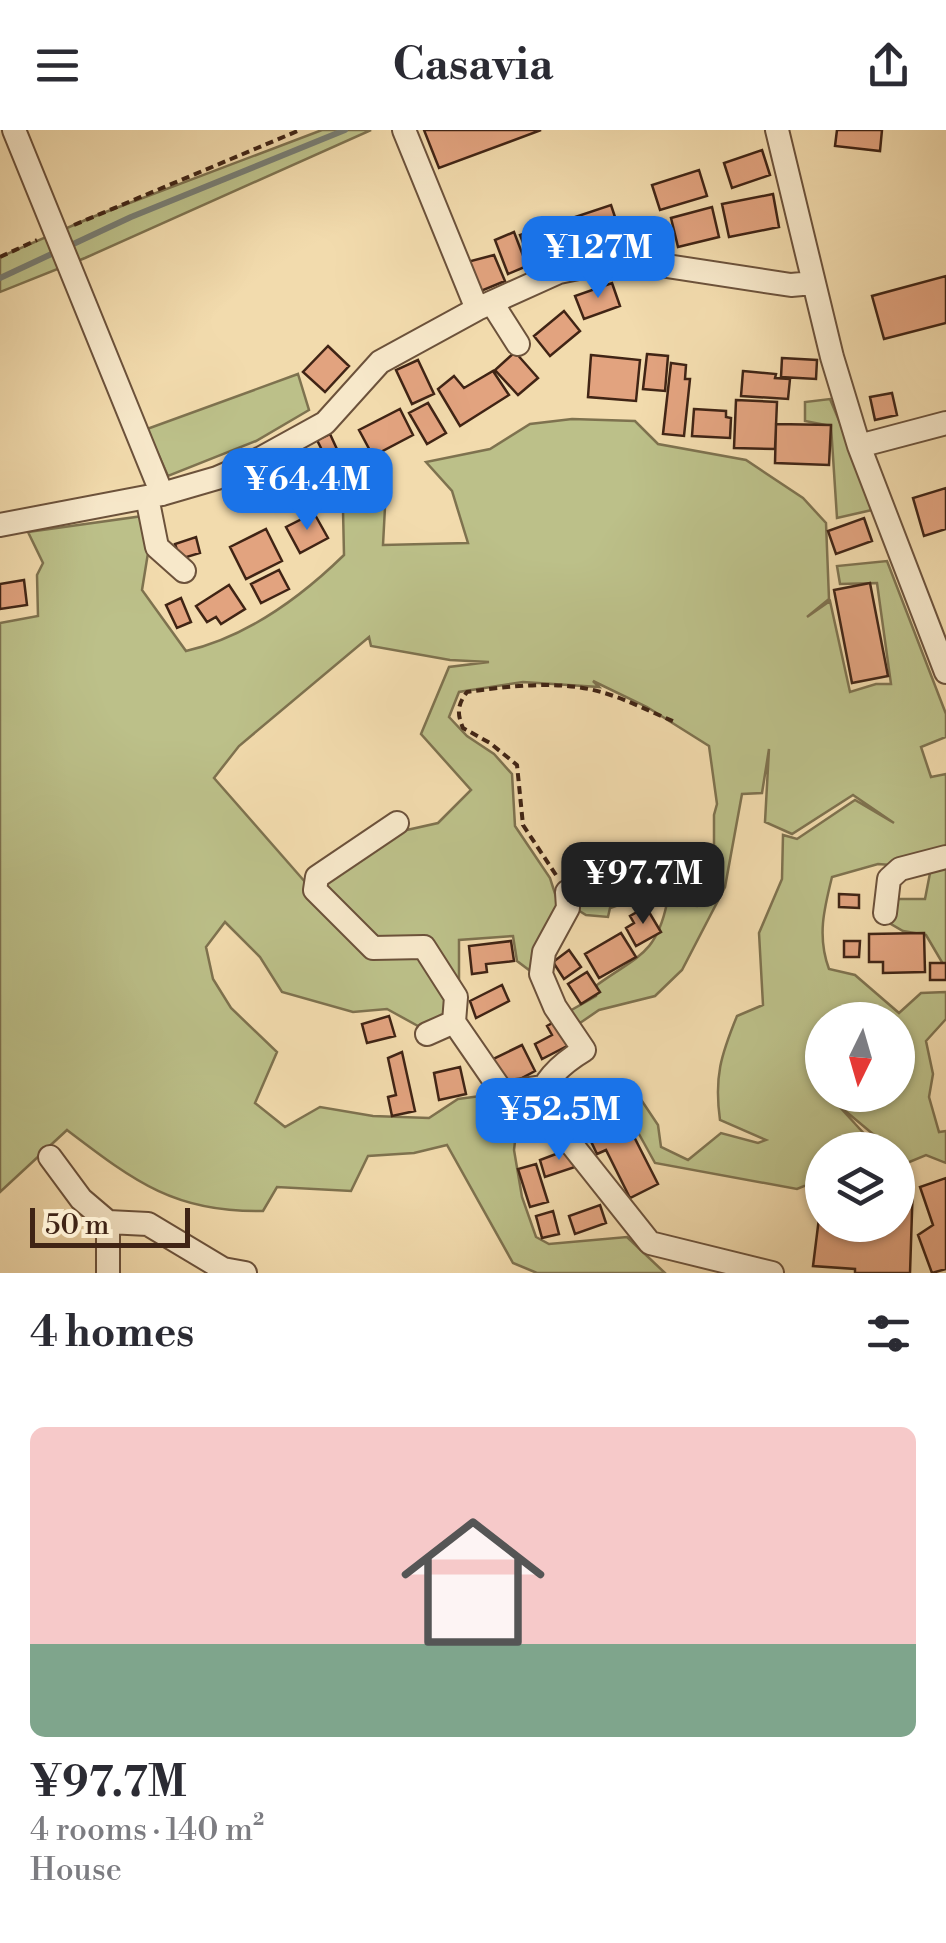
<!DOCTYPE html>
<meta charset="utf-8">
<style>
body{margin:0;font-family:"Libre Bodoni",serif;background:#f7f7f7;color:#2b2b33;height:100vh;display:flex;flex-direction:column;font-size:38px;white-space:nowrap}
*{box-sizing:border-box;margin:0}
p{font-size:32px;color:#7c7c81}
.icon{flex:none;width:55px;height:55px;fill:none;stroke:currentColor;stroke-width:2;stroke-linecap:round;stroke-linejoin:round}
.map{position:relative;height:1143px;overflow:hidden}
.side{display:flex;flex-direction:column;background:#fff;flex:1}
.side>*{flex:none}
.needle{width:65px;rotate:185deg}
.controls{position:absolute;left:805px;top:872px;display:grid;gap:20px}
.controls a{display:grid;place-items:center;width:110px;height:110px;border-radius:50%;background:#fff;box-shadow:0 2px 8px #0004;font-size:50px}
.scale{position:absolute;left:30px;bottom:25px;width:160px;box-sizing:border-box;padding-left:10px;border:5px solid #402415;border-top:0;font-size:28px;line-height:35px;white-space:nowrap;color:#402415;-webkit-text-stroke:8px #f7e8ca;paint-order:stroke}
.price{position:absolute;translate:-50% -85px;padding:0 22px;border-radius:20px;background:#1a73e8;color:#fff;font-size:32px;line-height:65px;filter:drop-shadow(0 2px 5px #0008)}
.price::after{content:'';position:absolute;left:50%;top:60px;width:30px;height:22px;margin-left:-15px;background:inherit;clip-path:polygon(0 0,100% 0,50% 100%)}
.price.on{background:#222;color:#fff}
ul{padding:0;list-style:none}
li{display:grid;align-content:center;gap:20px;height:530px;padding:0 30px}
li+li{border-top:2px solid #e1e1e2}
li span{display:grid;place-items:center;height:310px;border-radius:15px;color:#555}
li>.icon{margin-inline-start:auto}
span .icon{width:180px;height:180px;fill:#fffc;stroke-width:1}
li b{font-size:42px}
h2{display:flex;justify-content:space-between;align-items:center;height:120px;padding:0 30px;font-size:42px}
header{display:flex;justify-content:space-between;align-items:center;height:130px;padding:0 30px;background:#fff;font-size:45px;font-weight:700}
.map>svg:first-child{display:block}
</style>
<header><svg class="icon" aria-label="menu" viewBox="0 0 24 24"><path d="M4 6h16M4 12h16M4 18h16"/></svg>Casavia<svg class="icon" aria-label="share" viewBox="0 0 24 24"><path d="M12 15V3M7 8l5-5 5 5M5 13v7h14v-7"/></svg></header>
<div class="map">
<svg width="946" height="1143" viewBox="0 0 946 1143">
<rect width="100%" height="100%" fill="#f2dbad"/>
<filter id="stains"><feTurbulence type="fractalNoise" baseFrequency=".002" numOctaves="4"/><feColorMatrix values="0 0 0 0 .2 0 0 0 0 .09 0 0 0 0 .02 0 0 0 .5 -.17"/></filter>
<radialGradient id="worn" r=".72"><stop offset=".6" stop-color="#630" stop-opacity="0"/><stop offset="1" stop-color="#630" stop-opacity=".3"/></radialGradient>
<path fill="#bcc089" stroke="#7e724f" stroke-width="2.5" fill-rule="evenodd" d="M322,0H371L85,128L0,162V127L90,88Z
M298,244L309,280L256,311L168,346L147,299Z
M830,269L876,379L837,388L831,296L805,291V272Z
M572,289L635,291L658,314L746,330L803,368L826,393L829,469L807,487L830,471L850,562L876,554H891L877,453L840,454L837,436L887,431L946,584V607L921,617L931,647L946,644V833L943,834L926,805L903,801L891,794L893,773L899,769H925L931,738L878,734L832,747C824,779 817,807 829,839L855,845L899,883L921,863L946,862V889L926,911L933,944L929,967L939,1002L946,1001V1033L926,1025L907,1033L898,1025V1020H892L837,974L879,1020H822V1056H804L797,1059L655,1033L629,986L580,991L638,965L658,995L661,1017L688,1030L721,1003L758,1013L766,1010L720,990C714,947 721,925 737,886L763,875L759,803L782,749L783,705L797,709L855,670L894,693L853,665L792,704L765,692L769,619L762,663L742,664L725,757L682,840L655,866L599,880L580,893L568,882L596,866L597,855C637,826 656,825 667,773L697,776L714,745V685L717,674L709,616L647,577L593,551L599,557L523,552L459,562L449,587L467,606L494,624L512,644L515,696L550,748L559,776L529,840L517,831L513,806L459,810V863L442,894L418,896L387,879L353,882L282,862L260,827L225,792L206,817L213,849L231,878L277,922L255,973L285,997L320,977L373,986L429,988L458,969L503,963L518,986L514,1020L522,1067L536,1107L549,1114L627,1107L665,1143H537L513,1133L447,1015L414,1023L368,1026L351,1061L277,1057L263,1081C175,1083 134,1051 67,1000L0,1062V493L38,486L37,445L43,433L28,402L143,386L148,423L142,460L186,521C246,507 300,468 344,425L343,380L365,365L386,358L383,415L468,413L452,361L426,332L490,319L530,294ZM369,507L371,516L450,530L489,532L449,537L421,604L471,660L438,693L398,702L306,753L214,648L239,616ZM822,890H898V965H822Z
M628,748L638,753L636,769L610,778L608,787L586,785L573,777L576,763Z"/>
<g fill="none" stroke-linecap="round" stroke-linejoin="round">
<path stroke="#787d73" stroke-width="6" d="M69,116L131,87L345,0
M0,148L58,121"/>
</g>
<path fill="#e2a37f" stroke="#402415" stroke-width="2.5" d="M424,0H541L439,38Z
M837,0H882L880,21L835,16Z
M762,20L770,45L732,58L724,33Z
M699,40L707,66L660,80L652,55Z
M773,64L779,97L729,107L722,74Z
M611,75L620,102L575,117L566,90Z
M712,77L719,107L678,117L671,88Z
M546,96L556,124L531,133L520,105Z
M514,102L527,136L508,144L495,110Z
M494,125L505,151L481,161L467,132Z
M946,146V193L884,209L872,166Z
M612,153L620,176L584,189L575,166Z
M564,181L580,201L550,226L534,206Z
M328,216L349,236L325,262L303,242Z
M515,222L538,248L518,265L495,240Z
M647,224L668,226L665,261L643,259Z
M591,225L640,230L636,271L588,267Z
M782,228L817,230L816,249L781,247Z
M418,230L434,264L412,274L396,240Z
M671,233L686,235L685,249H690L684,306L663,304Z
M493,241L509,265L460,296L438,259L454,246L464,258Z
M743,241L776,244L775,248L790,249L788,269L741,266Z
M892,263L897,285L875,290L870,267Z
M736,270L777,272L775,319L734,318Z
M428,273L446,303L427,314L409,283Z
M400,279L413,305L373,326L359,300Z
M694,279L726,281V287L731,288L730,308L692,306Z
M776,294L831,295L829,335L775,333Z
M330,304L341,328L329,334L317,310Z
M295,342L307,364L280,381L267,359Z
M946,358V399L924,406L913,368Z
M314,383L328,408L300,423L286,397Z
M864,388L872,411L836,424L828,401Z
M266,399L282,431L246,449L230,417Z
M196,407L200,423L180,429L175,414Z
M279,440L289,459L261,473L251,454Z
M24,450L27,475L0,479V454Z
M870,453L888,546L852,553L834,460Z
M229,455L245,479L221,494L216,487L207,492L196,476Z
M181,468L191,492L177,498L166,475Z
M839,764L859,765V778L839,777Z
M646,777L661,802L636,816L626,798L634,793L630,786Z
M621,803L636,827L599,848L585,824Z
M924,803L925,842L883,843V832H869V804Z
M511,811L514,831L486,834L487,842L472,844L469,816Z
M844,811H860L859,827H844Z
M569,820L581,837L564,849L553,832Z
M930,833H946V850H930Z
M587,842L600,862L581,874L568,854Z
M502,855L509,871L476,888L470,871Z
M389,886L395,906L367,913L362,894Z
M556,891L569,915L542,929L535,914L552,905L547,896Z
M522,915L535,941L507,956L493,929Z
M402,922L415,981L392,986L388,967L396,965L388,928Z
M460,937L466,964L439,970L434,943Z
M624,987L658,1054L630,1068L606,1020L597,1024L588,1005Z
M572,1018L578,1036L545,1047L540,1030Z
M536,1034L548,1072L530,1077L518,1039Z
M946,1048V1139L932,1143L918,1105L933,1095L920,1057Z
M913,1052L910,1143H855V1139L813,1136L820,1080H822V1095H898V1053Z
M600,1075L606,1093L575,1104L569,1086Z
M553,1081L559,1104L542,1108L536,1086Z"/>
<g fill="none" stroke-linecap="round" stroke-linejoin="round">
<defs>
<path id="minor" d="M14,0L162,364
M404,0L477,179
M777,0L832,227L859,316L946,542
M492,173L518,214
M859,316L946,293
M147,367L157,417L184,441
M0,395L162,364L217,348L254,332L325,293L380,232L477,179L559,142L607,132L647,133L791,155L813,153
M397,693L317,747L315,760L373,818L424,817L456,867L454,892L503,963L542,957
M567,762L568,778L544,822L541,844L555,877L584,920C564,932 544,948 538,972L650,1113L772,1143
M885,783L889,749L900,739L946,727
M427,904L454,892
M50,1027L81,1069L108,1092L148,1094L223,1139L245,1143
M108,1092V1143"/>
</defs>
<use href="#minor" stroke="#6c523b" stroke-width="26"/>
<path stroke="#402415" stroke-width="4" stroke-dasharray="8 5" stroke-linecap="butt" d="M74,95L300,0
M0,127L37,110
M556,745L523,695L517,635L490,613L463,598C457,584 457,575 467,562C509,556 559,550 601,562C626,569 651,582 675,592"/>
<use href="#minor" stroke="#f7e8ca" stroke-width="22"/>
</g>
<rect width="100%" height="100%" filter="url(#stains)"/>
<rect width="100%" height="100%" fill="url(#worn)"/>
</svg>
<div class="controls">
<a><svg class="needle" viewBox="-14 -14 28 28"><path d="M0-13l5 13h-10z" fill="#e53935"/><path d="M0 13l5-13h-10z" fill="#7c7c81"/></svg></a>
<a><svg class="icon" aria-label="layers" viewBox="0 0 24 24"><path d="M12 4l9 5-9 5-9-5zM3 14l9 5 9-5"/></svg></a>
</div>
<div class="scale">50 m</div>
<b class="price" style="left:598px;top:171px">¥127M</b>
<b class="price" style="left:307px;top:403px">¥64.4M</b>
<b class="price on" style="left:643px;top:797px">¥97.7M</b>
<b class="price" style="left:559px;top:1033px">¥52.5M</b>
</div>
<section class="side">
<h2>4 homes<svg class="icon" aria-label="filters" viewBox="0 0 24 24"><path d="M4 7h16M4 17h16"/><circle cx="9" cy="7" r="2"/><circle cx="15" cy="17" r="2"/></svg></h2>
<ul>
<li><span style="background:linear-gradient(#f6c9c9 70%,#7fa58c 0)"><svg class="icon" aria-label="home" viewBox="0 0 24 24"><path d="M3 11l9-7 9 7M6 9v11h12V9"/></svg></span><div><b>¥97.7M</b><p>4 rooms · 140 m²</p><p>House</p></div></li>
</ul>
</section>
